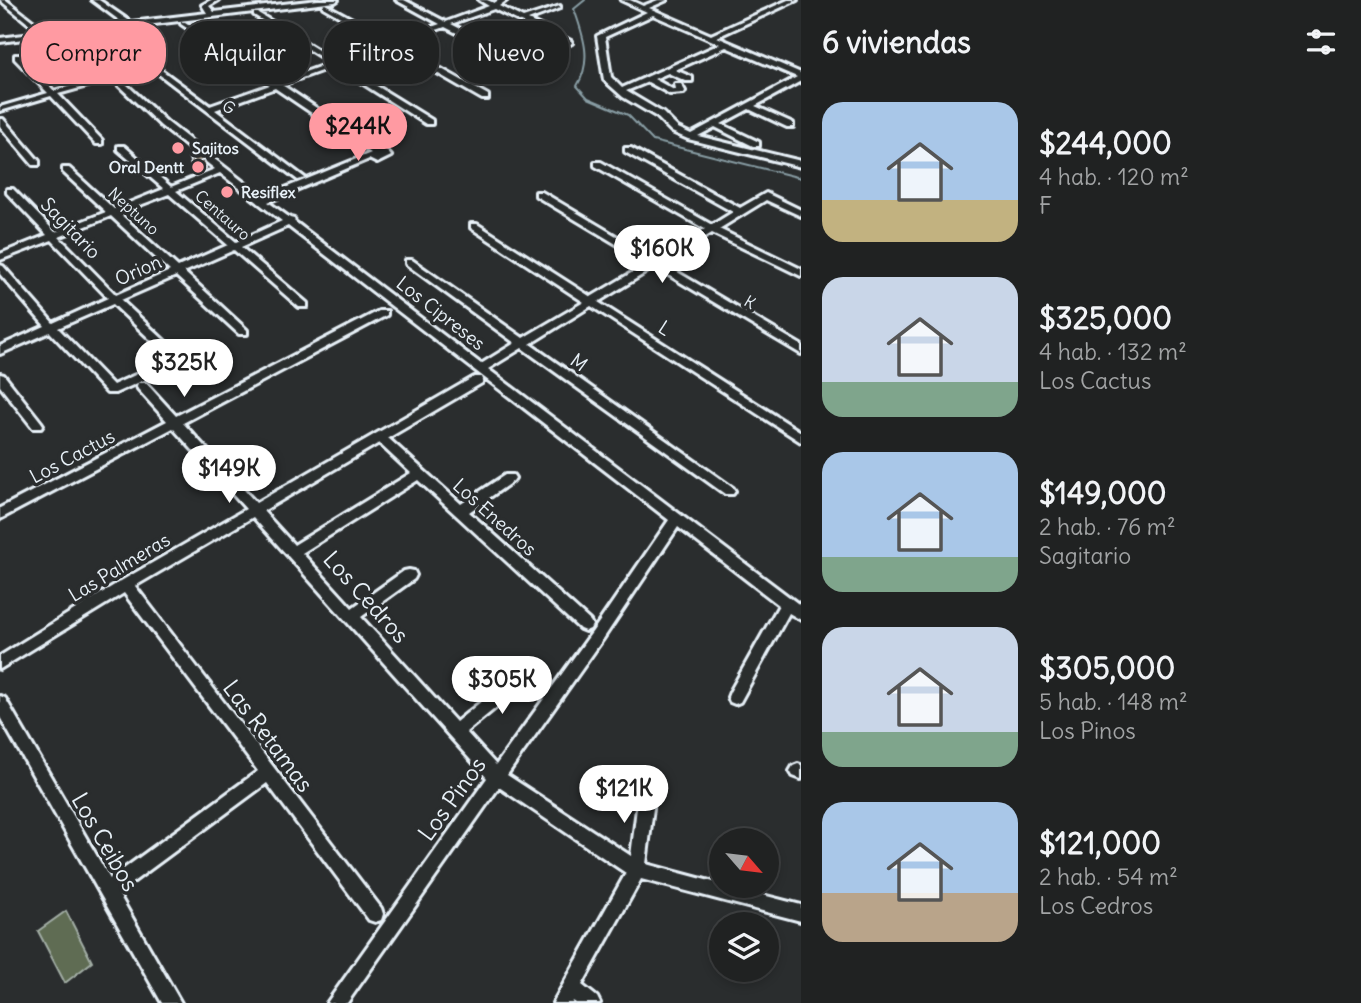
<!DOCTYPE html>
<html lang="es">
<meta charset="utf-8">
<style>
body{margin:0;font-family:Delius,sans-serif;background:#2d2f2f;color:#f1f3f6;height:100vh;display:flex;flex-direction:column;font-size:26px;white-space:nowrap}
*{box-sizing:border-box;margin:0}
p{font-size:23px;color:#a2a4a5}
.icon{flex:none;width:38px;height:38px;fill:none;stroke:currentColor;stroke-width:2;stroke-linecap:round;stroke-linejoin:round}
.map{position:relative;flex:1;overflow:hidden}
.drawer{display:flex;flex-direction:column;background:#202222;width:560px}
.drawer>*{flex:none}
.banner{position:absolute;left:21px;top:21px;width:665px;height:63px;display:flex;gap:14px}
.needle{width:46px;rotate:118deg}
.buttons{position:absolute;left:709px;top:828px;display:grid;gap:14px}
.buttons a{display:grid;place-items:center;width:70px;height:70px;border-radius:50%;background:#202222;box-shadow:0 4px 10px #0003,0 0 0 2px #3d3f40;font-size:35px}
.price{position:absolute;translate:-50% -60px;padding:0 16px;border-radius:24px;background:#fff;color:#222;font-size:23px;line-height:46px;filter:drop-shadow(0 2px 4px #0008)}
.price::after{content:'';position:absolute;left:50%;top:42px;width:21px;height:16px;margin-left:-10px;background:inherit;clip-path:polygon(0 0,100% 0,50% 100%)}
.price.selected{background:#ff9aa2;color:#111}
ul{padding:0;list-style:none}
li{display:flex;align-items:center;gap:21px;height:175px;padding:0 21px}
li span{display:grid;place-items:center;flex:none;width:196px;height:140px;border-radius:21px;color:#555}
li>.icon{margin-inline-start:auto}
span .icon{width:84px;height:84px;fill:#fffc;stroke-width:1}
li b{font-size:30px}
h2{display:flex;justify-content:space-between;align-items:center;height:84px;padding:0 21px;font-size:30px}
.tag{padding:0 24px;border-radius:28px;background:#202222;box-shadow:0 4px 10px #0003,0 0 0 2px #3d3f40;font-size:24px;line-height:63px}
.tag.selected{background:#ff9aa2;color:#111}
main{display:flex;flex:1;min-height:0}
.map>svg:first-child{display:block}
</style>
<main>
<div class="map">
<svg width="801" height="1003" viewBox="0 0 801 1003">
<rect width="100%" height="100%" fill="#2a2d2e"/>
<filter id="ink" filterUnits="userSpaceOnUse"><feTurbulence type="fractalNoise" baseFrequency=".0143" numOctaves="2"/><feDisplacementMap in="SourceGraphic" scale="14" xChannelSelector="R" yChannelSelector="G"/><feConvolveMatrix kernelMatrix="1 2 1 2 8 2 1 2 1" color-interpolation-filters="sRGB"/></filter>
<g filter="url(#ink)">
<path fill="#5e6c53" stroke="#a3aea6" stroke-width="2" d="M66,911L92,962L65,983L38,931Z"/>
<g fill="none" stroke-linecap="round" stroke-linejoin="round">
<path stroke="#899ea5" stroke-width="2" d="M585,0L574,9C583,35 593,60 577,86L588,98L628,115L653,141L801,178"/>
<defs>
<path id="minor" d="M0,0H6L47,32L123,23L92,0H99L131,22L207,13L202,5L211,0H219L209,6L214,12L318,0H338L335,2L72,34L167,122L263,197L371,153L275,88L215,110L305,178L298,180L105,33V31H109L210,106L270,85L181,24V22H185L277,82L330,63L254,15V13H258L336,61L385,43L323,7V5L325,4L392,41L440,24L396,0H404L446,22L489,6L479,0H487L494,3L499,0H507L499,6L523,18L560,6V8L528,20L571,41L572,43L568,45L494,9L451,24L545,72V76H542L445,27L397,44L488,95V99H482L390,46L341,64L432,120V124H426L335,66L282,85L378,149L386,150L391,156L377,163L369,159L268,202L290,218L294,219L295,222L481,364L515,343L406,264V260H412L523,338L584,302L471,228V224H477L591,297L648,263L536,196V192H542L655,259L705,229L595,166V162H601L712,225L733,212L625,152V148H631L740,208L766,193L801,210V216L766,200L719,229L801,269V276L712,233L662,263L801,345V354L655,267L598,302L801,432V442L591,306L530,344L733,488L735,491L733,494H725L522,348L488,369L801,606V620L789,613L740,702L735,704L730,702L728,697L730,692L779,605L678,527L603,639L507,775L631,856L640,784L643,779L648,776L653,779L656,784L646,864L721,884V886H728L801,905V921L641,879L582,985L597,997L600,1003H576L573,1001L572,1003H553L626,873L499,787L347,1003H327L487,778L253,517L135,586L381,908L383,914L381,920L375,922L369,920L267,783L118,893L181,1003H162L0,717V696L5,698L110,879L258,771L124,593L0,669V656L121,581L246,509L173,428L0,519V508L167,421L138,389L137,386L138,383H146L176,416L379,311H387V315L183,423L256,503L474,377H482L483,380L482,383L388,438L461,504L505,475H513L515,478L513,481L469,512L590,621L592,625L590,629L585,631L580,629L418,480L302,553L352,608L404,571L409,570L414,571L416,575L414,579L361,617L456,722L514,675L519,674L524,675L526,680L524,685L466,732L496,765L593,631L669,520L288,226L241,247L307,303V307H299L234,250L184,272L247,330V334H239L176,276L121,300L181,356L182,359L180,364L115,393H107L50,332L0,354V346L45,326L0,274V265L3,266L53,323L108,298L52,240L0,260V254L47,235L7,193V189H13L55,232L106,212L63,172V168H69L114,209L164,189L118,150V146H124L171,187L215,169L161,126L112,79L58,94L102,140V144H96L51,96L0,111V107L48,93L15,59V55H21L54,91L108,75L64,34L0,42V38L40,33ZM220,173L282,221L236,242L176,191ZM169,194L228,245L178,267L119,213ZM111,216L170,271L116,295L59,237ZM113,304L171,359L113,385L58,328ZM379,443L411,473L294,545L263,511Z
M621,0H630L643,6L658,0H667L649,8L711,35L788,0H797L717,37L801,73V81L755,106L793,123V127H787L749,109L721,124L759,142V146H753L715,127L698,136L801,161V167L688,139L672,132L657,117L623,97L604,80L597,36L647,12ZM653,15L720,44L622,88L611,77L605,37ZM726,47L797,77L691,134L678,128L663,113L626,91L648,82L670,94L684,93L685,91L681,84H675L676,89L674,90L654,79L668,73L686,81H692V77L675,70Z
M0,119H3L39,161V165H33L0,126Z
M0,374L4,375L41,422L43,425L41,428H33L0,386Z
M798,764L801,765V779L793,776L790,771L793,766Z"/>
</defs>
<use href="#minor" stroke="#e8f1f8" stroke-width="6"/>
<use href="#minor" fill="#2a2d2e" fill-rule="evenodd"/>
</g>
<path fill="#60584b" stroke="#e8f1f8" stroke-width="2" d="M189,158L204,160L206,168L198,171L191,166Z"/>
<path fill="#4e473d" stroke="#e8f1f8" stroke-width="2" d="M204,160L206,168L198,171L196,163Z"/>
<path fill="#706657" stroke="#e8f1f8" stroke-width="2" d="M197,154L204,160L196,163L189,158Z"/>
</g>
<g fill="#ff9aa2" stroke="#2a2d2e" stroke-width="2.5">
<circle cx="178" cy="148" r="7"/>
<circle cx="198" cy="167" r="7"/>
<circle cx="227" cy="192" r="7"/>
</g>
<g text-anchor="middle" stroke-width="7" stroke-linejoin="round" paint-order="stroke">
<g font-size="16" fill="#e8f1f8" stroke="#2a2d2e">
<text transform="translate(229 107) rotate(37)" y="6">G</text>
<text transform="translate(134 211) rotate(42)" y="6">Neptuno</text>
<text transform="translate(223 215) rotate(41)" y="6">Centauro</text>
<text transform="translate(750 302) rotate(31)" y="6">K</text>
</g>
<g font-size="16" font-weight="bold" fill="#e8f1f8" stroke="#2a2d2e" text-anchor="start">
<text x="192" y="154">Sajitos</text>
<text x="184" y="173" text-anchor="end">Oral Dentt</text>
<text x="241" y="198">Resiflex</text>
</g>
<g font-size="19" fill="#e8f1f8" stroke="#2a2d2e">
<text transform="translate(71 228) rotate(46)" y="7">Sagitario</text>
<text transform="translate(138 270) rotate(-24)" y="7">Orion</text>
<text transform="translate(441 313) rotate(38)" y="7">Los Cipreses</text>
<text transform="translate(665 328) rotate(33)" y="7">L</text>
<text transform="translate(579 362) rotate(36)" y="7">M</text>
<text transform="translate(72 456) rotate(-28)" y="7">Los Cactus</text>
<text transform="translate(495 517) rotate(42)" y="7">Los Enedros</text>
<text transform="translate(119 567) rotate(-31)" y="7">Las Palmeras</text>
</g>
<g font-size="23" fill="#e8f1f8" stroke="#2a2d2e">
<text transform="translate(366 597) rotate(48)" y="8">Los Cedros</text>
<text transform="translate(268 736) rotate(53)" y="8">Las Retamas</text>
<text transform="translate(452 799) rotate(-54)" y="8">Los Pinos</text>
<text transform="translate(105 842) rotate(60)" y="8">Los Ceibos</text>
</g>
</g>
</svg>
<div class="buttons">
<a><svg class="needle" viewBox="-14 -14 28 28"><path d="M0-13l5 13h-10z" fill="#e53935"/><path d="M0 13l5-13h-10z" fill="#a2a4a5"/></svg></a>
<a><svg class="icon" aria-label="layers" viewBox="0 0 24 24"><path d="M12 4l9 5-9 5-9-5zM3 14l9 5 9-5"/></svg></a>
</div>
<b class="price selected" style="left:358px;top:163px">$244K</b>
<b class="price" style="left:662px;top:285px">$160K</b>
<b class="price" style="left:184px;top:399px">$325K</b>
<b class="price" style="left:229px;top:505px">$149K</b>
<b class="price" style="left:502px;top:716px">$305K</b>
<b class="price" style="left:624px;top:825px">$121K</b>
<div class="banner">
<a class="tag selected">Comprar</a>
<a class="tag">Alquilar</a>
<a class="tag">Filtros</a>
<a class="tag">Nuevo</a>
</div>
</div>
<section class="drawer">
<h2>6 viviendas<svg class="icon" aria-label="filters" viewBox="0 0 24 24"><path d="M4 7h16M4 17h16"/><circle cx="9" cy="7" r="2"/><circle cx="15" cy="17" r="2"/></svg></h2>
<ul>
<li><span style="background:linear-gradient(#a9c7e8 70%,#c2b280 0)"><svg class="icon" aria-label="home" viewBox="0 0 24 24"><path d="M3 11l9-7 9 7M6 9v11h12V9"/></svg></span><div><b>$244,000</b><p>4 hab. · 120 m²</p><p>F</p></div></li>
<li><span style="background:linear-gradient(#c9d6e8 75%,#7fa58c 0)"><svg class="icon" aria-label="home" viewBox="0 0 24 24"><path d="M3 11l9-7 9 7M6 9v11h12V9"/></svg></span><div><b>$325,000</b><p>4 hab. · 132 m²</p><p>Los Cactus</p></div></li>
<li><span style="background:linear-gradient(#a9c7e8 75%,#7fa58c 0)"><svg class="icon" aria-label="home" viewBox="0 0 24 24"><path d="M3 11l9-7 9 7M6 9v11h12V9"/></svg></span><div><b>$149,000</b><p>2 hab. · 76 m²</p><p>Sagitario</p></div></li>
<li><span style="background:linear-gradient(#c9d6e8 75%,#7fa58c 0)"><svg class="icon" aria-label="home" viewBox="0 0 24 24"><path d="M3 11l9-7 9 7M6 9v11h12V9"/></svg></span><div><b>$305,000</b><p>5 hab. · 148 m²</p><p>Los Pinos</p></div></li>
<li><span style="background:linear-gradient(#a9c7e8 65%,#b9a48a 0)"><svg class="icon" aria-label="home" viewBox="0 0 24 24"><path d="M3 11l9-7 9 7M6 9v11h12V9"/></svg></span><div><b>$121,000</b><p>2 hab. · 54 m²</p><p>Los Cedros</p></div></li>
</ul>
</section>
</main>
